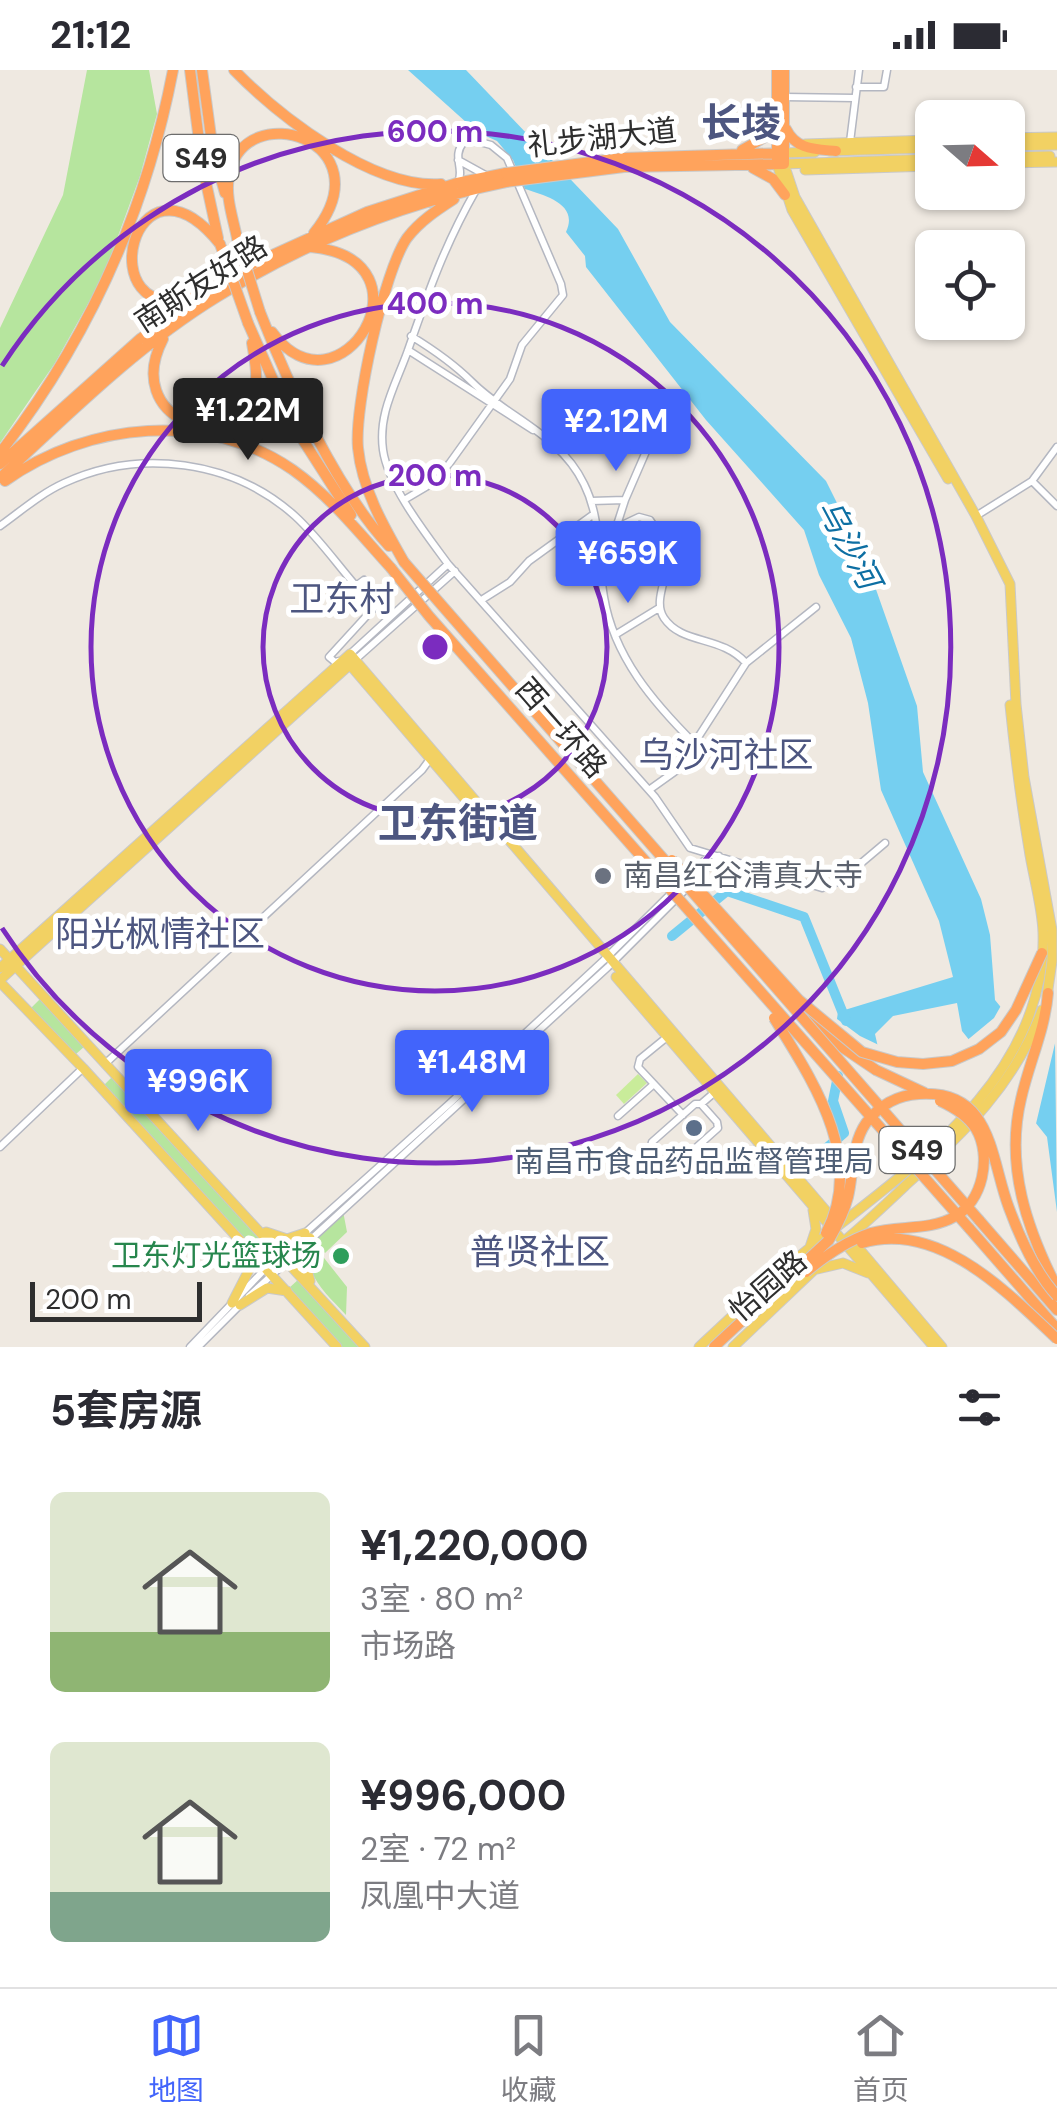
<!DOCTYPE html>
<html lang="zh">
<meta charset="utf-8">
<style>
body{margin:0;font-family:"DM Sans","Noto Sans SC",sans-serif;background:#f7f7f7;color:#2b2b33;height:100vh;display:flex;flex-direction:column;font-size:38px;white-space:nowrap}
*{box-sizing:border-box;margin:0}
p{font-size:32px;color:#7c7c81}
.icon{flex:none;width:55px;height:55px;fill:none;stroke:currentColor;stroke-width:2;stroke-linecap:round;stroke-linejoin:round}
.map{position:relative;height:1277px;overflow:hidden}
.drawer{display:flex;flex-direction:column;background:#fff;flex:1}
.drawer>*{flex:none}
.needle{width:65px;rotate:110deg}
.controls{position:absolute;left:915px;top:30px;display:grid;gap:20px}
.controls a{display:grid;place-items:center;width:110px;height:110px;border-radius:15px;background:#fff;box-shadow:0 2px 8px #0004;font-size:50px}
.scale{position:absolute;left:30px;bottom:25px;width:172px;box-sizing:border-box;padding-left:10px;border:5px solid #2e2e2e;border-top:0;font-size:28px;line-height:35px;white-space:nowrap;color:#2e2e2e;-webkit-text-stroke:8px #fff;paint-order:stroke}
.price{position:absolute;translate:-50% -85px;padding:0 22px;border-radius:10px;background:#4264fb;color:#fff;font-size:32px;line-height:65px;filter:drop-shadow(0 2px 5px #0008)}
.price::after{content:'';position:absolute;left:50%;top:60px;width:30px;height:22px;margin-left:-15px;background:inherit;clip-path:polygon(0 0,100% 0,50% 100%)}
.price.active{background:#222;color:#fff}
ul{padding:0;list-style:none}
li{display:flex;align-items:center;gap:30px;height:250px;padding:0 50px}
li span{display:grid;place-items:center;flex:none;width:280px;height:200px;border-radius:15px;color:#555}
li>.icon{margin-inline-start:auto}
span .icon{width:120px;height:120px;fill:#fffc;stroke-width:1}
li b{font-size:42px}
h2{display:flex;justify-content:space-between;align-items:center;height:120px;padding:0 50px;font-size:42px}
.status{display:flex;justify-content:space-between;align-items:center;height:70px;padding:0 50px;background:#fff;direction:ltr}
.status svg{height:28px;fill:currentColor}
.tab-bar{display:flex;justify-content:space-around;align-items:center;height:140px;border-top:2px solid #e1e1e2;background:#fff;font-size:28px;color:#7c7c81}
.tab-bar a{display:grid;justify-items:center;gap:5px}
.tab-bar .active{color:#4264fb}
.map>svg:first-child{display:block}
</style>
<div class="status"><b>21:12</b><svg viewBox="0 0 49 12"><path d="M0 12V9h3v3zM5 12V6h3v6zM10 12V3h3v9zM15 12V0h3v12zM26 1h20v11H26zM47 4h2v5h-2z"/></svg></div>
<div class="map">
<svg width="1057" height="1277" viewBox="0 0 1057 1277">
<rect width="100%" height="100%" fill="#efe9e1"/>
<path fill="#b6e59e" d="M87,0H149L157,44L140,106L103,207L55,293L0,373V258L63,125Z
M40,929L85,976L76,984L31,938Z
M112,1007L261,1167L252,1177L102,1017Z
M343,1141L347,1162L325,1183L313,1170Z
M313,1174L347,1217L346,1245C327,1224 300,1203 313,1174Z
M299,1209L359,1277H342L289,1218Z"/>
<path fill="#c9ec9a" d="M638,1004L647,1013L624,1034L616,1025Z"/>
<path fill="#75cff0" d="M408,0H466L618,159L670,252L826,411L866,491L917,636L923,702L981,829L990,865L995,930L1004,941L1055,970L1057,1142L1047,1067L962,961L957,933L893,946L875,964L882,995L828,1009L838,942L953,907L939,851L881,720L868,633L851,568L819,505L804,460L706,350L586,197L585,186L566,162C579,134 546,126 525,119L513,90L497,71L477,62Z"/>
<path fill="#efe9e1" d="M1003,932L1057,965L1035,1058L965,972L994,948Z
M833,946L860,966L883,977L887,998L825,1013L823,1008Z"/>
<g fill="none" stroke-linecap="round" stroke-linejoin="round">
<path stroke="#75cff0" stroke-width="10" d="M672,866L727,821L804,847L846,951
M822,1082L844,1063L833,1031L838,1006"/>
<defs>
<path id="minor" d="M856,17H884L887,0
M784,27L855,28
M850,72L859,0
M458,90L487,106
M476,120C444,176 428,223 407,283C395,316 378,344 383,380C388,416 426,464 448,494L655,727L690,778L822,818L840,811L885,773
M411,266C434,280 454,294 472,312C508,348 560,364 584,414C602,450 597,489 604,527C614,587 653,632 695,674
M408,280L533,360
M1032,411L1057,436
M404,430L426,417L449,394L510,309L522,275L563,225L561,214L507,88L491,75L472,70L464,72C451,86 465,99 458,112
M591,431L625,430
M976,446L1032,411L1057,377
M0,456C21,441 40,424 64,413C139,378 233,390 295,446C318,467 336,493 356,516L364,510L383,528L329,587L335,592L339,591
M616,458L625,430L654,363
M599,466L639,447L650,450C657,461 666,472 667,485C670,506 652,530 664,548C682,575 721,565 746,593
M483,529L510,512L529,491L594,444
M615,565L659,538
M350,584L448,494
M355,590L455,501
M649,720L677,700L746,593L816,537
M667,967L640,989L638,997L683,1045
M106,993L422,700L430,689
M701,1034H695L652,1072L650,1081L666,1099L671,1100L718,1058L717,1052L701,1034L715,1022
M618,1046L654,1014
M0,1077L83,998
M249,1226L608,897L719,786
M190,1277L267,1197L449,1034L603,891L711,784
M198,1277L240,1235"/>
<path id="major" d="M1008,68L1057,67
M805,74L932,70
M1008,76L1057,75
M830,81L932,78
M784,83L815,82
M1008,87L1050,86
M932,89L784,94L795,127L976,446L1010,514L1016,634L1024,707L1052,860V891L1047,926
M1008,93L1057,92
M777,94L792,140L948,409
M805,100L932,96
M345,589L470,735
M0,879L365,1277
M0,898L350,584L833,1149
M616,907L934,1277
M0,910L354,591
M0,912L83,998L337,1277
M266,1162L287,1169L305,1163
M310,1168L304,1188L310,1211
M850,1168L942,1277
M843,1172C865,1154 886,1134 906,1115C963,1064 1016,1013 1042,940
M810,1177L816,1159L813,1140
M813,1200L843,1193L868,1203
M232,1233L249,1200L241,1173
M240,1235L267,1218L287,1221
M699,1277C734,1245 769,1210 807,1180C908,1100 1048,1008 1043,862C1042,835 1033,806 1029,779C1021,732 1015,684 1010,635
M733,1277L814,1200"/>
<path id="highway" d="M190,0L202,94L218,168
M202,0L213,81L225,123
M234,0C280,47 373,119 441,114
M777,0V89
M786,59C796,80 816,79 836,81
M742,80L765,67L774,48
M622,88L784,83
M624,97L784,94V0
M753,98L773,109L785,125
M237,168C233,148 225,126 229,106C243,24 388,71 314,163
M194,227C88,260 132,65 220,174
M260,242C288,314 337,420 389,476
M248,253L292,353L351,445
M272,262C339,354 440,190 311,177
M163,269C121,350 231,386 253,327C259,311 255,290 252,273
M0,383C88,270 146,141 173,0
M0,394L140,269L246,197L367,142L457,113L506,103
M0,408C68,345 137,276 217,227C305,172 404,133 506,112
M5,411C88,352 207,340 293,400C331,427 360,464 391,498
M404,492C384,457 362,419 358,378C354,337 384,201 407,168C420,151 437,140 454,129
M1048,923C1045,960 1029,993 1021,1029C1005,1096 1027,1159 1057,1218
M813,946L839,975L876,1000
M979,1150L1057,1240
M969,1158L1057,1259"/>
</defs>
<use href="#minor" stroke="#b4b7c1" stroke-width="9"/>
<use href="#major" stroke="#c9c9c9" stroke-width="11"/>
<use href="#highway" stroke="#c9c9c9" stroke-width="12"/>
<use href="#minor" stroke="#fff" stroke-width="6"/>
<use href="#major" stroke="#f2d163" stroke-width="9"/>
<use href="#highway" stroke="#ffa35c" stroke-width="10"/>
<defs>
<path id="highway-bridge" d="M506,103L622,88
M506,112L624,97
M237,168L260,242
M220,174L248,253
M404,492L979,1150
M391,498L429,546L969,1158
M672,790L799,930L862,982L897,992L923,994L952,991L979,979L1001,962L1016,940L1042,883
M774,948C812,1010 866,1088 826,1163
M876,1000L925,1023
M862,1173C938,1150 1007,1222 1057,1269
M806,1202C825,1186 846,1171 871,1163C898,1155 929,1161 954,1147C983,1132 992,1086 976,1059C968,1046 953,1037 940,1031
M714,1277L829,1170C837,1156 844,1143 848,1127C854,1102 851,1075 866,1053C879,1036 897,1025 919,1024C993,1019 990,1088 1009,1138C1020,1168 1036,1203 1057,1226"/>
</defs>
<use href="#highway-bridge" stroke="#c9c9c9" stroke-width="12" stroke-linecap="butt"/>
<use href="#highway-bridge" stroke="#ffa35c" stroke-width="10"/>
</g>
<g fill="none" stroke="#7b2cbf" stroke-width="5">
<circle cx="435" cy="577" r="172"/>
<circle cx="435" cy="577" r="344"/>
<path d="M2 296A516 516 0 1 1 2 858"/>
</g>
<circle fill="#6b7280" stroke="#fff" stroke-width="4" cx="603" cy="806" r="10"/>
<circle fill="#5c6f8a" stroke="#fff" stroke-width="4" cx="694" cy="1058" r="10"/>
<circle fill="#2e9e5b" stroke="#fff" stroke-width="4" cx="341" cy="1186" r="10"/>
<g text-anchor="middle" stroke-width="10" stroke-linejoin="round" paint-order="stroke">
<g fill="#fff" stroke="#6d6d6d" stroke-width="2.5">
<rect x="163.5" y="65" width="75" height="46" rx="8"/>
<rect x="879.5" y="1057" width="75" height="46" rx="8"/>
</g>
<g font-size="28" font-weight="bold" fill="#2e2e2e">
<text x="201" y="98">S49</text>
<text x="917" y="1090">S49</text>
</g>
<g font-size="30" fill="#2e2e2e" stroke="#fff">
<text transform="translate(602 68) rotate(-6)" y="10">礼步湖大道</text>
<text transform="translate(201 214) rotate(-33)" y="10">南斯友好路</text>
<text transform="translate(561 658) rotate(49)" y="10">西一环路</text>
<text transform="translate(768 1216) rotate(-41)" y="10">怡园路</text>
</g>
<g font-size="30" fill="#5b616d" stroke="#fff" text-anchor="start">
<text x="623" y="816">南昌红谷清真大寺</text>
</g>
<g font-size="30" fill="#4e5e75" stroke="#fff">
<text x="694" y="1102">南昌市食品药品监督管理局</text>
</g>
<g font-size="30" fill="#27864d" stroke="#fff" text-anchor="end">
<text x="321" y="1196">卫东灯光篮球场</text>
</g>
<g font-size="32" font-style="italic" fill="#0d6fa3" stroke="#fff">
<text transform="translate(849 474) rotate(62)" y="11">乌沙河</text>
</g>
<g font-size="35" fill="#4d5680" stroke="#fff">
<text x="342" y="541">卫东村</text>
<text x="726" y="697">乌沙河社区</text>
<text x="160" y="876">阳光枫情社区</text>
<text x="540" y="1194">普贤社区</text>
</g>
<g font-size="40" font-weight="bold" fill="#4d5680" stroke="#fff">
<text x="741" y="67">长堎</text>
<text x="458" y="767">卫东街道</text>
</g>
</g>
<circle cx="435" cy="577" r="15" fill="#7b2cbf" stroke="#fff" stroke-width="5"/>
<g font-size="30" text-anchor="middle" font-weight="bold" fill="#7b2cbf" stroke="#fff" stroke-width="10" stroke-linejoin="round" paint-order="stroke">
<text x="435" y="72">600 m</text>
<text x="435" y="244">400 m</text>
<text x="435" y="416">200 m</text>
</g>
</svg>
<div class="controls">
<a><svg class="needle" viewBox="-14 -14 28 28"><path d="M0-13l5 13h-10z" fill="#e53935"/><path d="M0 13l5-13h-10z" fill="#7c7c81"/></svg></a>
<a><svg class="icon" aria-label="locate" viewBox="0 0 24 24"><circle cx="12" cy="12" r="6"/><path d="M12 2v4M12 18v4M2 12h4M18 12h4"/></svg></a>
</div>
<div class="scale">200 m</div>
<b class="price active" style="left:248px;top:393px">¥1.22M</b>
<b class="price" style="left:616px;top:404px">¥2.12M</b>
<b class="price" style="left:628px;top:536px">¥659K</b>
<b class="price" style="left:472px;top:1045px">¥1.48M</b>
<b class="price" style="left:198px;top:1064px">¥996K</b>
</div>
<section class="drawer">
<h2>5套房源<svg class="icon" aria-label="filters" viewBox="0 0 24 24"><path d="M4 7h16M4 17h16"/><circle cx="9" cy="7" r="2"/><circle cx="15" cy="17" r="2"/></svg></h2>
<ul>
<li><span style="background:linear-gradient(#dfe7d0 70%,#8fb573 0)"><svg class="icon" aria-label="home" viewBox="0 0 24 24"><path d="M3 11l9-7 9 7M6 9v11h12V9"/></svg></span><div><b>¥1,220,000</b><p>3室 · 80 m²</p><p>市场路</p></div></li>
<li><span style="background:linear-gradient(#dfe7d0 75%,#7fa58c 0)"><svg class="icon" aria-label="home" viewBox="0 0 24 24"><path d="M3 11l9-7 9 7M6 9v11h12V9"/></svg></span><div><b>¥996,000</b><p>2室 · 72 m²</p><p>凤凰中大道</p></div></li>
</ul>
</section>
<nav class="tab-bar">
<a class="active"><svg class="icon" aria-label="map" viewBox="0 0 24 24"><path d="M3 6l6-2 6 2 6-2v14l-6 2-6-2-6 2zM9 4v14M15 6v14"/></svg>地图</a>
<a><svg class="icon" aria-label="saved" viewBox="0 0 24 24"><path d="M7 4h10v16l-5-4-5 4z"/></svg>收藏</a>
<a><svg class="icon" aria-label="home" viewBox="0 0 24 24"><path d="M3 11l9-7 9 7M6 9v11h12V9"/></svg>首页</a>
</nav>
